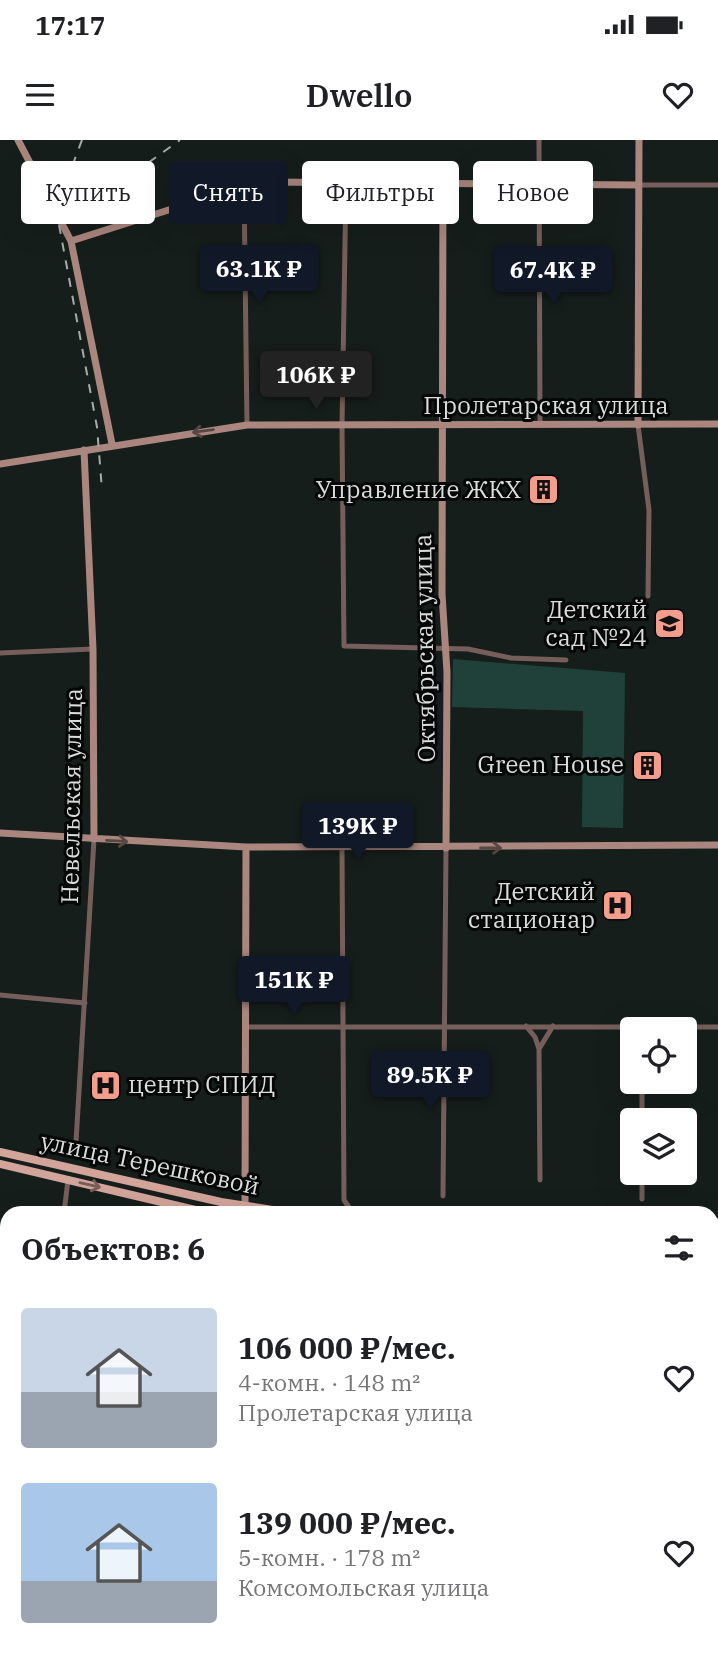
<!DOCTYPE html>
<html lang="ru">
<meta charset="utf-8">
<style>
body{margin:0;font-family:"IBM Plex Serif",serif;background:#f2f2f2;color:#202124;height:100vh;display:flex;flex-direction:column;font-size:26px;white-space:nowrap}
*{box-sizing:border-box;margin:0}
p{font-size:23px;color:#757577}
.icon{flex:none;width:38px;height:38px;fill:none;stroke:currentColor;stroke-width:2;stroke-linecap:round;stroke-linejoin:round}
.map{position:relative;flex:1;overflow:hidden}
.drawer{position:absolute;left:0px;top:1066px;width:719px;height:450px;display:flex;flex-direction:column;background:#fff;border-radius:21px 21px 0 0;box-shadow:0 7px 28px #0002}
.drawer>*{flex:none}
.guide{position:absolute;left:21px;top:21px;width:677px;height:63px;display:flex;gap:14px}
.fabs{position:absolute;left:620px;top:877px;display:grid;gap:14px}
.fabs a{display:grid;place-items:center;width:77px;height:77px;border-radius:7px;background:#fff;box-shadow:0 7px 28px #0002;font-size:35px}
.price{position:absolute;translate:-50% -60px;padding:0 16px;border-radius:7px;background:#111827;color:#fff;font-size:23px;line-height:46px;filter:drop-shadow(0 2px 4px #0008)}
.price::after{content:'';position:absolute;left:50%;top:42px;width:21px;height:16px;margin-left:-10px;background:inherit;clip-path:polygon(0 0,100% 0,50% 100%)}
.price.current{background:#222;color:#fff}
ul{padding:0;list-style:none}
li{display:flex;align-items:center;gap:21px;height:175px;padding:0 21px}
li span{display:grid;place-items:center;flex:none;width:196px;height:140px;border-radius:7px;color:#555}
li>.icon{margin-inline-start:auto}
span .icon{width:84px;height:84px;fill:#fffc;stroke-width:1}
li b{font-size:30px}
h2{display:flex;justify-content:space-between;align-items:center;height:84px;padding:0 21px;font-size:30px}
.pill{padding:0 24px;border-radius:7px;background:#fff;box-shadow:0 7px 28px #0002;font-size:24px;line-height:63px}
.pill.current{background:#111827;color:#fff}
.status{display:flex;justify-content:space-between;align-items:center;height:49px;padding:0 35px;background:#fff;direction:ltr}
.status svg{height:19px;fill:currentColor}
header{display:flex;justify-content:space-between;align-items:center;height:91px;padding:0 21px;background:#fff;font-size:32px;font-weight:600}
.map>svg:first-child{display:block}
</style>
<div class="status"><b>17:17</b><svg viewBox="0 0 49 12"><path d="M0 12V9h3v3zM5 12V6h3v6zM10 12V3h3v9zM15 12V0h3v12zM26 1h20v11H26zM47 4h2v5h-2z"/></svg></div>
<header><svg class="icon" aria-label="menu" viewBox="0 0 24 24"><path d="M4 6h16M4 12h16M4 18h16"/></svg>Dwello<svg class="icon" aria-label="heart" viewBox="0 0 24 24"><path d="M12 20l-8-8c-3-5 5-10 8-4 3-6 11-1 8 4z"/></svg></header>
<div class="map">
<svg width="718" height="1515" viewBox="0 0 718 1515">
<rect width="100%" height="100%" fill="#161e1b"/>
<path fill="#1f4139" d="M453,519L625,533L623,688L582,687L583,571L452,567Z"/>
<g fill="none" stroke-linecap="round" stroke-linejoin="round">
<path stroke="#765f5b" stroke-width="5" d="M539,0L540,285
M346,43L342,286L344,506L468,509L511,518L566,520
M639,45H718
M244,46L247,285
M638,285L649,370L648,456
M0,513L93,509
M342,708L344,1060L350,1069
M0,855L85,863
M526,886L535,897L539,909L540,1040
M245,887H718
M539,909L553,886
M642,942V980
M76,1002L94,699
M642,1032V1059
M443,1056L446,708
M64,1073L68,1040
M0,1215L7,1217
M712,1287H718
M0,1409L7,1410
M712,1468H718
M163,1508L173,1515
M345,1508L355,1515
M542,1508V1515
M0,1511L7,1469
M441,1515L442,1508
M641,1515L642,1508"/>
<path stroke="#aa867f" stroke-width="7" d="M18,0L71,101L112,304
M443,44L442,454L447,532L446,708
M71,101L244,46L268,42L639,45
M638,285L639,0
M84,310L93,509L94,699
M0,324L247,285L718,284
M0,693L246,707L718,705
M245,1066L246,707
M147,1515L151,1508"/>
<path stroke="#d2a49a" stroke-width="8" d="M0,1012L221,1062L292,1073
M0,1024L208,1073
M712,1082H718
M712,1094H718"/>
<path stroke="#a7acaa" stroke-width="2" stroke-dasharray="9 9" stroke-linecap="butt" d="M82,0L56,69L97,287L102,350
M134,33L180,0"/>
</g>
<defs><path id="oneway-shaft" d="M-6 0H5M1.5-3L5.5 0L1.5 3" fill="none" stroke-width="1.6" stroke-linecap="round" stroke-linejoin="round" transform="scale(1.75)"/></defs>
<g stroke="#584642">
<use href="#oneway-shaft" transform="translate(203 291) rotate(172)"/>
<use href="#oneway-shaft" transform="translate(117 701) rotate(3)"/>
<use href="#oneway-shaft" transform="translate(491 708)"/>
</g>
<use stroke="#765d57" href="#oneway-shaft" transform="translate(90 1045) rotate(13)"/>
<defs>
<symbol id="building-square" viewBox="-11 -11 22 22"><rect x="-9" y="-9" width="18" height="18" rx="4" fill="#f49d8d" stroke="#050706"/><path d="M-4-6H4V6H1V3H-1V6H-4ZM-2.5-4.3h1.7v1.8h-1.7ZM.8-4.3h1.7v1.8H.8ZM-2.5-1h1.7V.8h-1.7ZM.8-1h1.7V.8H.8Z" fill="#111"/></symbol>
<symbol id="school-square" viewBox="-11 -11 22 22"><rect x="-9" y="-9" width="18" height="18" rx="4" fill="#f49d8d" stroke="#050706"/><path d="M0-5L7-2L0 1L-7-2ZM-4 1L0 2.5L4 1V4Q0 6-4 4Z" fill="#111"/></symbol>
<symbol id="hospital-square" viewBox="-11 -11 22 22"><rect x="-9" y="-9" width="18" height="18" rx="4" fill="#f49d8d" stroke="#050706"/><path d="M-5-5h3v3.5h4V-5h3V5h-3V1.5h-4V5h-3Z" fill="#111"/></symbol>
</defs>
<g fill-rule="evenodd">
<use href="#building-square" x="526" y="332" width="35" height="35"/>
<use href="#school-square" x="652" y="466" width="35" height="35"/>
<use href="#building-square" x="630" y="608" width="35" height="35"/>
<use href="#hospital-square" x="600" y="748" width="35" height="35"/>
<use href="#hospital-square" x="88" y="928" width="35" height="35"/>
</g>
<g text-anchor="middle" stroke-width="6" stroke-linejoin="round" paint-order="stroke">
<g font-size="24" fill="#d9dddc" stroke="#050706">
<text x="546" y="274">Пролетарская улица</text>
<text transform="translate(425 508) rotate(-91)" y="8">Октябрьская улица</text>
<text transform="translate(72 656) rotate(-89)" y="8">Невельская улица</text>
<text transform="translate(150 1024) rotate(12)" y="8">улица Терешковой</text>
</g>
<g font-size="24" fill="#d9dddc" stroke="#050706" text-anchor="end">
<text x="521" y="358">Управление ЖКХ</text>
<text x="647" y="478">Детский<tspan x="647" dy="28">сад №24</tspan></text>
<text x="624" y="633">Green House</text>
<text x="595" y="760">Детский<tspan x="595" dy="28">стационар</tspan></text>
<text x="128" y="953" text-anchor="start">центр СПИД</text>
</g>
</g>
</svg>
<div class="fabs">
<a><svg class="icon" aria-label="locate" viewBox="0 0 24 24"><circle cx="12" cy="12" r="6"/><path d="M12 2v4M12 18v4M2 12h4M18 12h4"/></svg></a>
<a><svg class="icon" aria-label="layers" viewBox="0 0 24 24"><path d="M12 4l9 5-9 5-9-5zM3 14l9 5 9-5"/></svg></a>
</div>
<b class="price" style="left:259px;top:165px">63.1K ₽</b>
<b class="price" style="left:553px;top:166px">67.4K ₽</b>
<b class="price current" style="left:316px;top:271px">106K ₽</b>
<b class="price" style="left:358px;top:722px">139K ₽</b>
<b class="price" style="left:294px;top:876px">151K ₽</b>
<b class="price" style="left:430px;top:971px">89.5K ₽</b>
<div class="guide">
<a class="pill">Купить</a>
<a class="pill current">Снять</a>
<a class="pill">Фильтры</a>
<a class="pill">Новое</a>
</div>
<section class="drawer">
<h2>Объектов: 6<svg class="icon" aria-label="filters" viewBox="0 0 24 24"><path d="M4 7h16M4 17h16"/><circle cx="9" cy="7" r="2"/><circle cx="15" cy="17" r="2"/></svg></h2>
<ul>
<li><span style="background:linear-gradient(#c9d6e8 60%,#9aa5b1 0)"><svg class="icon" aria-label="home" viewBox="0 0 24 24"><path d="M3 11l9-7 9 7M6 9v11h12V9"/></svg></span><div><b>106 000 ₽/мес.</b><p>4-комн. · 148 m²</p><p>Пролетарская улица</p></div><svg class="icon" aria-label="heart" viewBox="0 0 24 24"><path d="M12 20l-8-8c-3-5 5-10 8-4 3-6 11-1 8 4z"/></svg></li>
<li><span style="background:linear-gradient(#a9c7e8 70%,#9aa5b1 0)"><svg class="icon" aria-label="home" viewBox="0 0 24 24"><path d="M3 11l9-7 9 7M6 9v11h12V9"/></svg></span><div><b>139 000 ₽/мес.</b><p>5-комн. · 178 m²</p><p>Комсомольская улица</p></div><svg class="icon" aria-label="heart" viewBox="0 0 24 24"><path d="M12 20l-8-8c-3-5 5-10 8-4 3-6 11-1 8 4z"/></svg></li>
</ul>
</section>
</div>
